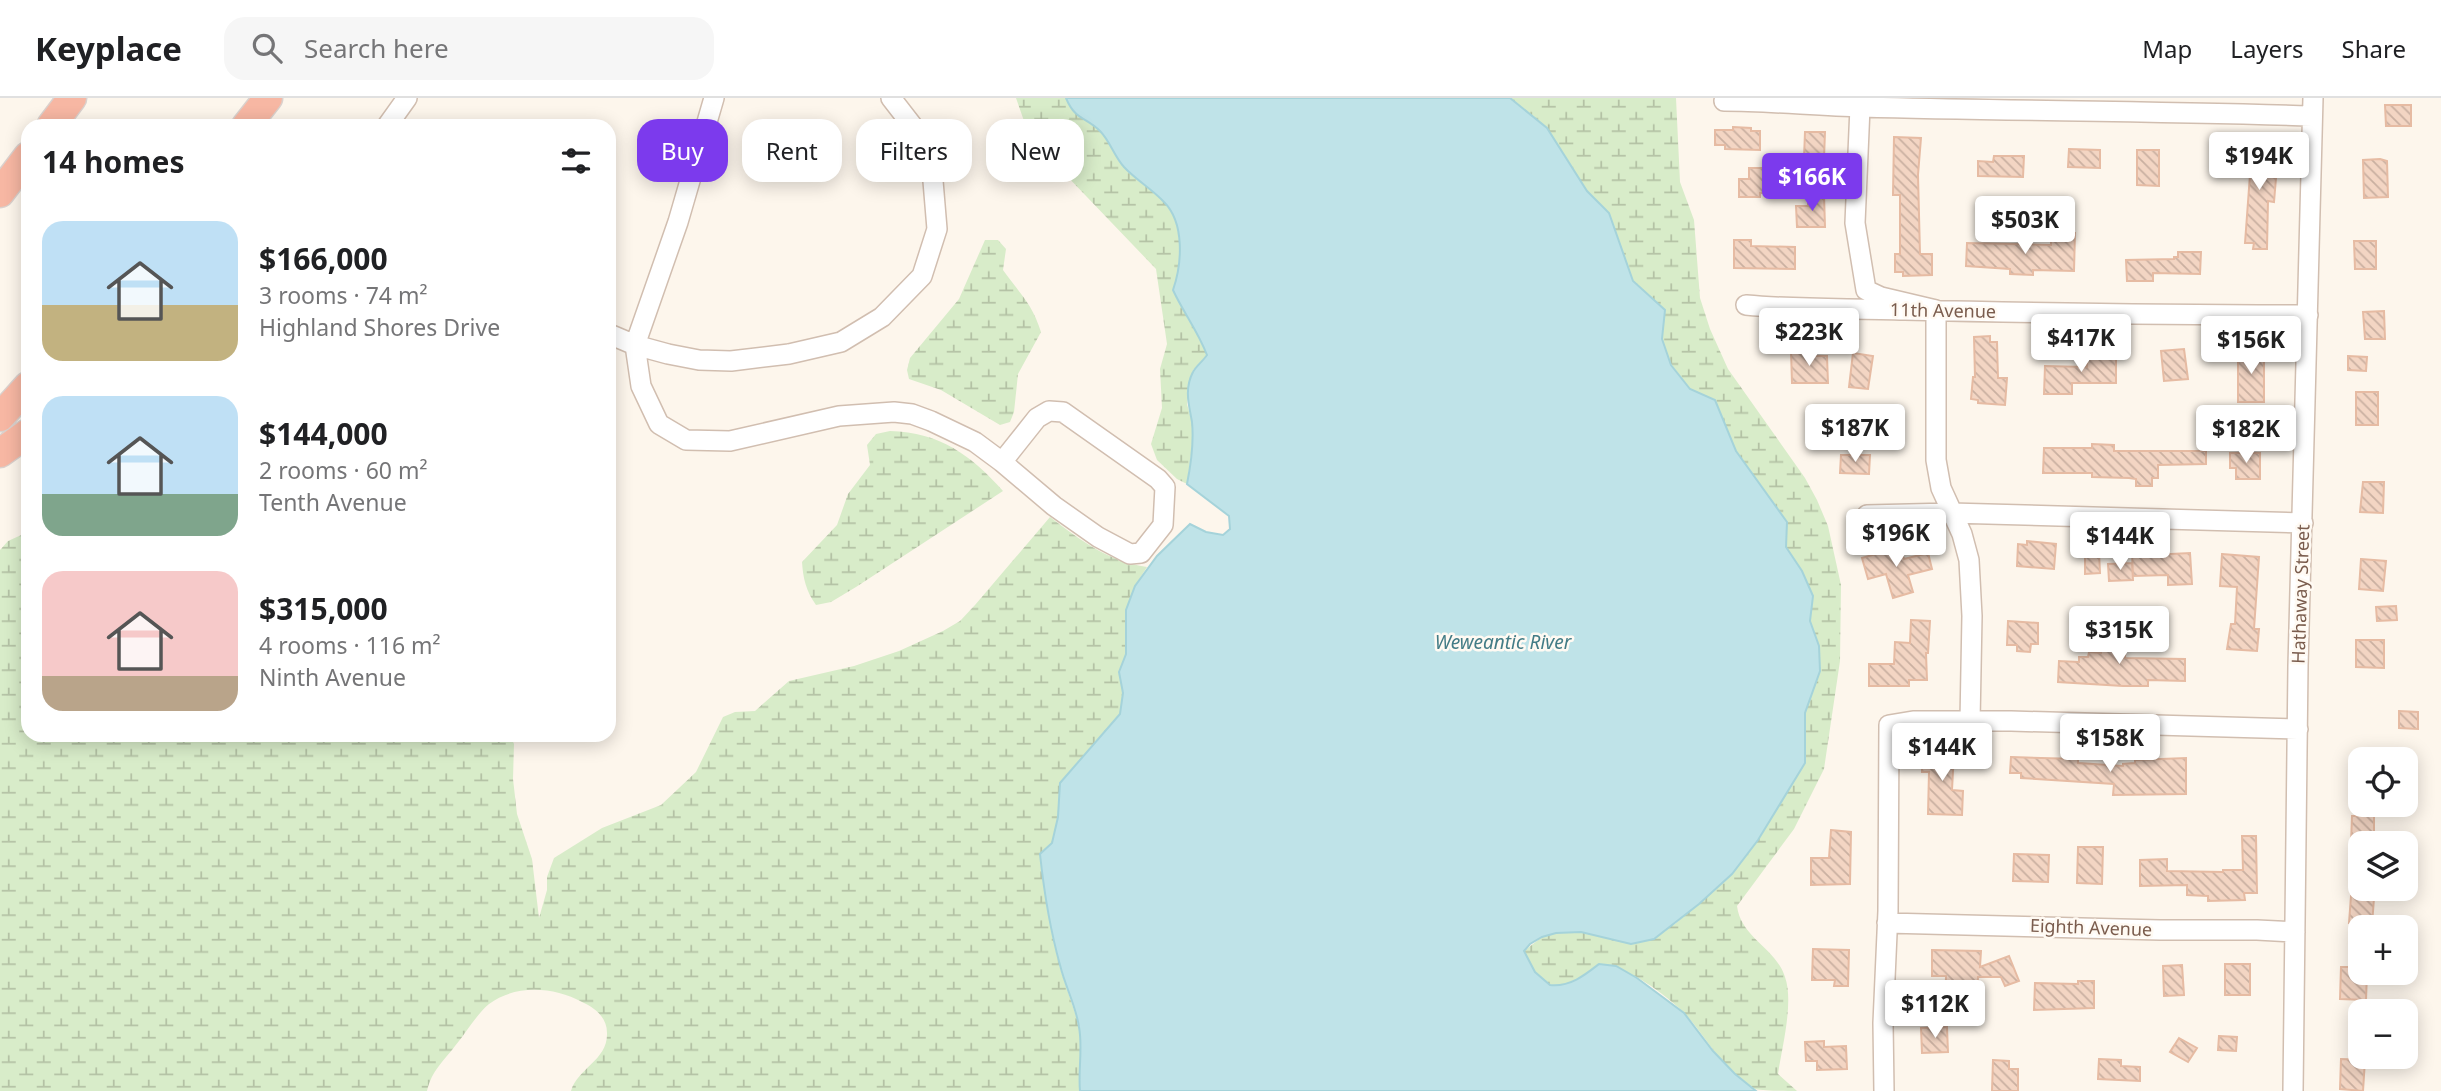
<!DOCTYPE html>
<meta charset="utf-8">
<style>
body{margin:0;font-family:"Noto Sans",sans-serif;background:#f6f6f6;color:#202124;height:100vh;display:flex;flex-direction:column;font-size:26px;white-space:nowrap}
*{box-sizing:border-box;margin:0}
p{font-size:23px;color:#757577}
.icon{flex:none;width:38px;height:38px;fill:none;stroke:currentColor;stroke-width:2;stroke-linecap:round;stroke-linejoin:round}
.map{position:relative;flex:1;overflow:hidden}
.side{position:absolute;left:21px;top:21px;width:595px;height:623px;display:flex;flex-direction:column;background:#fff;border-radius:21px;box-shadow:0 4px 18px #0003}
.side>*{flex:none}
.top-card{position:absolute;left:637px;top:21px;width:665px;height:63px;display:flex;gap:14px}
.controls{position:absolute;left:2348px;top:649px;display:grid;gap:14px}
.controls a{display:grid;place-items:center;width:70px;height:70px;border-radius:14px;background:#fff;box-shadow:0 4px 18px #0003;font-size:35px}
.price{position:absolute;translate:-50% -60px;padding:0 16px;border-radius:7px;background:#fff;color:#222;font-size:23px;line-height:46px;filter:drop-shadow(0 2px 4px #0008)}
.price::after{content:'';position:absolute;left:50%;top:42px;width:21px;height:16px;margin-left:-10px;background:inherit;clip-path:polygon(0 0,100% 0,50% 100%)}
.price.selected{background:#7c3aed;color:#fff}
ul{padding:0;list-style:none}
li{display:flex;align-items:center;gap:21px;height:175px;padding:0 21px}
li span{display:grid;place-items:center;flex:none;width:196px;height:140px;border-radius:21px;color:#555}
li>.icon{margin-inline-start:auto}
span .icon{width:84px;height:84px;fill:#fffc;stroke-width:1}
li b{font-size:30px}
h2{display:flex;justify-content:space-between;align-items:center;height:84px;padding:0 21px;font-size:30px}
.pill{padding:0 24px;border-radius:21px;background:#fff;box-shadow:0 4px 18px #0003;font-size:24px;line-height:63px}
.pill.selected{background:#7c3aed;color:#fff}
header{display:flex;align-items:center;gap:42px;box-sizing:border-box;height:98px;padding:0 35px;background:#fff;border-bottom:2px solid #e0e0e0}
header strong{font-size:33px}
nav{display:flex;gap:38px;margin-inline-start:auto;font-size:24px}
.search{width:490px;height:63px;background:#f6f6f6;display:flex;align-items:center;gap:18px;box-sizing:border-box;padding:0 24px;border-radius:21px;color:#757577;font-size:26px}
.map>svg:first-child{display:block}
</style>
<header>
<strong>Keyplace</strong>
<div class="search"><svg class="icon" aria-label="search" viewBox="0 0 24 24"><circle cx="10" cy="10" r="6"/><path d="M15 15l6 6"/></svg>Search here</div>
<nav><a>Map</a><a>Layers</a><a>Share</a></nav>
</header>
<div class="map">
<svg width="2441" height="993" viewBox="0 0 2441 993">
<defs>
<pattern id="wetland-marsh" width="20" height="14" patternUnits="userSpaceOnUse" patternTransform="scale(1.75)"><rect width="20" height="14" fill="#d8ecc9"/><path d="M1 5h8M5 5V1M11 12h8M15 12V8" fill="none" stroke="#b4c2a5"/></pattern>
<pattern id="building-back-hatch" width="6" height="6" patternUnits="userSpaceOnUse" patternTransform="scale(1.75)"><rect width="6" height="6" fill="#f3d5c3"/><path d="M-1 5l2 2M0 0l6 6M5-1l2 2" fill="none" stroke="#cab0a1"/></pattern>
</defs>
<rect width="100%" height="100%" fill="#fdf6ec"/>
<path fill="url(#wetland-marsh)" d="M1016,0H1066C1075,22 1086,19 1100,33C1110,43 1114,58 1124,69C1136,82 1152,91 1164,104C1185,125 1182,166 1173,192C1183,214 1198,234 1207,257L1193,272L1187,306L1192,324V349L1187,386L1177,381L1157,362L1151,346L1162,310L1160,271L1167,246L1156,171L1041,51L1024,23Z
M1510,0H1676L1680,84L1694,122L1700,200L1710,231L1728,271L1805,380L1817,402L1828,428L1841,487L1840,563L1824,671L1794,731L1737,808C1741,840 1776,850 1785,879C1794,904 1782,949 1778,976L1797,993C1786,993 1765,993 1755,991C1724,975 1708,941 1686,917C1668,898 1625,866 1599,866C1585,877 1569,889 1550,887L1535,874L1524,853L1542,839L1556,835L1581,834L1631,846L1675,826L1732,776L1758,742L1805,665V615L1820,573L1819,548L1810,523L1813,498L1802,473L1786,449L1787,424L1736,353L1715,302L1690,291L1671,266L1662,241L1665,212L1633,183L1609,115L1587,93L1547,30Z
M985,142H998L1006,151L1003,172C1020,196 1032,205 1041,234L1018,276L1014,314L1010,324L1000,327L941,292L909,281L907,272L910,260L959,201Z
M890,333C940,334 972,358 1003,393L856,489L831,504L816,507C806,493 803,480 802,464L837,427L848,396L870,367L867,347L876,336Z
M1050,419C1080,442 1109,464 1147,469L1135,488L1126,512V556L1119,574L1123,595L1120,617L1089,653L1058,719L1045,798L1060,870L1079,927L1081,951L1079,978L1080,993H571C578,970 608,962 607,935C607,919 595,910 582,904C554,889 516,886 489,906C476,917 466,935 455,948C443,964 432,972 427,993H0V452L8,443L28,434V637H510L514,646L513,681L517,716L532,761L539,820L547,792V779L554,760L602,730L661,707L696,674L723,619L735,614L755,613L789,583L854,568L899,553L943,533L960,523L975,507Z"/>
<path fill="#bfe3e8" stroke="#a5d3da" stroke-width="2" d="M1066,0H1510L1547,30L1587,93L1609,115L1633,183L1665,212L1662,241L1671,267L1690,291L1715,302L1736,353L1787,424L1786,449L1802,473L1813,498L1810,523L1819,548L1820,573L1805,615V665L1758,742L1732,776L1699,806L1654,841L1631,846L1581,834L1556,835L1542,839L1530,846L1524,853L1535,874L1550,887C1570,889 1585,877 1599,866L1616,868L1637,880L1684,915L1713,953L1735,976L1756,993H1080C1078,971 1083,950 1079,929C1076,908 1065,888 1060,867C1050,831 1044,794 1040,756L1052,745L1058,719L1060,685L1120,616L1123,595L1119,574L1126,556V512L1135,488L1157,458L1190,426L1206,434L1223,437L1230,431L1229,418L1187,386C1191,366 1194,344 1192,324C1189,307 1184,291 1193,274C1196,268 1203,263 1207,257C1198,233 1183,214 1173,192C1182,166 1185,125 1164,104C1152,91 1136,82 1124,69C1114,58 1110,43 1100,33C1086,19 1075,22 1066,0Z"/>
<path fill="url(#building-back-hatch)" stroke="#e6bba3" stroke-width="2" d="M2385,7H2411V28H2386Z
M1733,29L1751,30V33H1760V52L1725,51V47H1715V32H1733Z
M1805,34H1825L1824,60H1804Z
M1894,39L1921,40L1918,77L1920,156H1932V177L1903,178V174H1895V156H1900V97H1893Z
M2244,45L2273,46L2272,79L2276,80L2274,104L2268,103L2267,151H2253L2254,145H2245L2251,63L2243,62Z
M2069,51L2100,52V70L2068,69Z
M2137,52H2159V88L2137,87Z
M1994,58H2024L2023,79L1978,78V63L1993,64Z
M2380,61L2387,63L2388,99L2364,100L2363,62Z
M1749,70H1774V95H1760V99H1739V81H1749Z
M1808,97H1824L1825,129H1797L1796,108H1808Z
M2051,134L2075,135L2074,173L2033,172V177L2010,176V171L1966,168L1967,145L2051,147Z
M1734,142H1751V148L1795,149V171L1734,170Z
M2354,143H2376V171H2355Z
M2178,154H2201L2200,176L2153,175V183H2127L2126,162L2174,161V159H2178Z
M2384,213L2385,241H2365L2363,214Z
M1990,238V244H1997L1998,280H2007L2005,307L1978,305V302L1971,301L1973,279H1975L1974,239Z
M2184,251L2188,281L2164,283L2161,253Z
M2238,252L2264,253V304H2238Z
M1791,253H1814V258H1827L1828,285H1792Z
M1853,255L1873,258L1868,291L1849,289Z
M2087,255L2116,256V285H2072V296H2044L2045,268L2087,269Z
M2348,258L2367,259L2366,273L2348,272Z
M2356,294H2378V327H2356Z
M2092,346L2114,347V353H2206V366L2158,367V380H2152V388H2136V381L2129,380L2092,379V375H2043L2044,350H2092Z
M2230,355H2260V381H2236V370H2230Z
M1841,357H1870L1869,376L1840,375Z
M2363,384H2384L2383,415L2360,414Z
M2027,443L2056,446L2054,471L2017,468L2018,446L2027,447Z
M1900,449L1904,461L1928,455L1932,471L1908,477L1913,494L1893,500L1886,476L1868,481L1862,460Z
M2149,453L2150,457L2190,455L2192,486L2168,487V477L2133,478L2132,454Z
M2099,454L2100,475L2085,476V455Z
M2222,456L2259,459L2254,531H2259L2257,553L2227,551L2231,526H2235L2237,489L2220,488Z
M2361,461L2386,463L2383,493L2359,491Z
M2132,465L2133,482L2109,483L2108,466Z
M2396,508L2397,522L2377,523L2376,509Z
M1911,522L1930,523L1928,555H1926L1927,582H1909V588H1869V566H1894L1895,544L1910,545Z
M2008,523L2038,525V546H2031L2030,554L2017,553V547H2007Z
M2102,531L2126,534L2125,560L2185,561V583L2148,582V588H2123L2058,584L2059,563L2079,564V559H2088L2089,554L2101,555Z
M2356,542H2384V570L2356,569Z
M2399,613L2418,614V631L2399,630Z
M1922,652L1954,654L1952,692L1963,693L1962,717L1928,716L1929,674H1922Z
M2011,659L2078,661V665L2123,668V666L2135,665V662L2186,660V696L2113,697L2114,686L2021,680V675H2010Z
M2352,718H2374V746H2351Z
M1831,732L1851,734L1850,786L1811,787V760H1829Z
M2242,738H2256L2257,795H2244L2245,802L2208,803V798L2187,797V787L2140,788V762L2167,761V773L2223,774V772H2243Z
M2078,749H2103L2102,786L2077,785Z
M2014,756L2049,757L2048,784L2013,783Z
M2351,798L2374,800L2372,827L2349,825Z
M1813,851L1849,852L1848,888H1834L1835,882H1812Z
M1932,852L1981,853L1980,869L2009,858L2019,883L2005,888L2001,879H1978L1977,915L1945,914L1946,878H1932Z
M2225,866H2250V897H2225Z
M2182,867L2184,897L2164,898L2163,868Z
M2341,869H2361V875H2367L2366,902L2340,901Z
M2078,883H2094V910L2034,912L2035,885L2078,886Z
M1947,929L1948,954L1922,955L1921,930Z
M2219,938L2237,939L2236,953L2218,952Z
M2179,940L2197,950L2188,964L2170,954Z
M1824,943V949L1846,948L1847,971L1817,972V963H1806L1805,944Z
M2099,961L2121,962V968L2140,969V983L2098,981Z
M2341,961L2365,962L2363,993L2340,991Z
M1993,962L2009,963V971H2018V993H1992Z"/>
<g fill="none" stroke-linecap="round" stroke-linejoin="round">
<defs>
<path id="minor" d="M714,0L678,124L635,247L641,288L659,326L686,342L730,343L839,318L894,314L912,316L931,323L975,344L1002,364L1037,320L1049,313L1063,314L1158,381L1165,389L1163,427L1141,455L1130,456L1098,439L1054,408L1002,364
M1724,3C1770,3 1816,8 1862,9C2012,13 2162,13 2312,18
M1860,9L1855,125L1866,192L1881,199L1936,212V362L1941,390L1962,436L1969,462L1972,518L1970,623
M387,28L407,0
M1746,207C1799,212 1852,210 1905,212C2040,215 2174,217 2308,217
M609,236L635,247L668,256L699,262L731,263L789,256L841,244L882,219L922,178L937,131L933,83L922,40L891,0
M1867,417L1951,415L2303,425
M1887,825L2160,832H2257L2295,834
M1884,993L1883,925L1888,813L1889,627L1913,623H2011L2298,631
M2293,993L2298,568L2313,0"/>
<path id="highway" d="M51,28L72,0
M246,28L268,0
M0,95L28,58
M0,319L28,288
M0,355L28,335"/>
</defs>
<use href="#minor" stroke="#d1beb0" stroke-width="22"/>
<use href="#highway" stroke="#dad1cd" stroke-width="31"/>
<use href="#minor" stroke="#fff" stroke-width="19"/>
<use href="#highway" stroke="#f7b7a3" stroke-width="28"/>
</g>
<g text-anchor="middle" stroke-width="5" stroke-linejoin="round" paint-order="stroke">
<g font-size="18" fill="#7a5c4d" stroke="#fffaf3">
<text transform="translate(1943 213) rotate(1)" y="6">11th Avenue</text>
<text transform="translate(2301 496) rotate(-88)" y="6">Hathaway Street</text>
<text transform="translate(2091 830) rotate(2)" y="6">Eighth Avenue</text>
</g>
<g font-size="19" font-style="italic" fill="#437c86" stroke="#fffaf3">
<text x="1503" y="551">Weweantic River</text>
</g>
</g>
</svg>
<div class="controls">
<a><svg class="icon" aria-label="locate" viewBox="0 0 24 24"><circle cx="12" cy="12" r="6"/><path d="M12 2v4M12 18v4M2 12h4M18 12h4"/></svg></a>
<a><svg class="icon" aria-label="layers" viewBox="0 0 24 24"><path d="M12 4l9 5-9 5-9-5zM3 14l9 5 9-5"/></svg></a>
<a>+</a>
<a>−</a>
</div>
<b class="price" style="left:2259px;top:94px">$194K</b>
<b class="price selected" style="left:1812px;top:115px">$166K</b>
<b class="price" style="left:2025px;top:158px">$503K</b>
<b class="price" style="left:1809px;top:270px">$223K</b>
<b class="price" style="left:2081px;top:276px">$417K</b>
<b class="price" style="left:2251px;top:278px">$156K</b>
<b class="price" style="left:1855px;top:366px">$187K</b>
<b class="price" style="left:2246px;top:367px">$182K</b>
<b class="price" style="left:1896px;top:471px">$196K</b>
<b class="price" style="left:2120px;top:474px">$144K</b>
<b class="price" style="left:2119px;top:568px">$315K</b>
<b class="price" style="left:2110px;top:676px">$158K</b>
<b class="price" style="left:1942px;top:685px">$144K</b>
<b class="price" style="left:1935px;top:942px">$112K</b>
<div class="top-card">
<a class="pill selected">Buy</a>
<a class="pill">Rent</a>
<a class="pill">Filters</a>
<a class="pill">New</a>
</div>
<section class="side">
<h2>14 homes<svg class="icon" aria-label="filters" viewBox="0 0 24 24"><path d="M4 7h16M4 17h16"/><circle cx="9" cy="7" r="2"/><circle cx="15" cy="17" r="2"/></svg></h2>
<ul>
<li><span style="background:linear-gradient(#bfe0f5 60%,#c2b280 0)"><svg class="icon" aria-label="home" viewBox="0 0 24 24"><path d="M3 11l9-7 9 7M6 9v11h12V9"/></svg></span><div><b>$166,000</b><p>3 rooms · 74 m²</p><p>Highland Shores Drive</p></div></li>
<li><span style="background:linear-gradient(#bfe0f5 70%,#7fa58c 0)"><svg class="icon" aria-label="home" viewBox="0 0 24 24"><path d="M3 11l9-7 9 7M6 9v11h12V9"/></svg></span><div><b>$144,000</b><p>2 rooms · 60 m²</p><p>Tenth Avenue</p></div></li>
<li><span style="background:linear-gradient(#f6c9c9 75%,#b9a48a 0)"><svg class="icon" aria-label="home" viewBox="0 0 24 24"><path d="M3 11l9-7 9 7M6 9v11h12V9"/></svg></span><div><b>$315,000</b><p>4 rooms · 116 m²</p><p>Ninth Avenue</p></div></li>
</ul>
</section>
</div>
